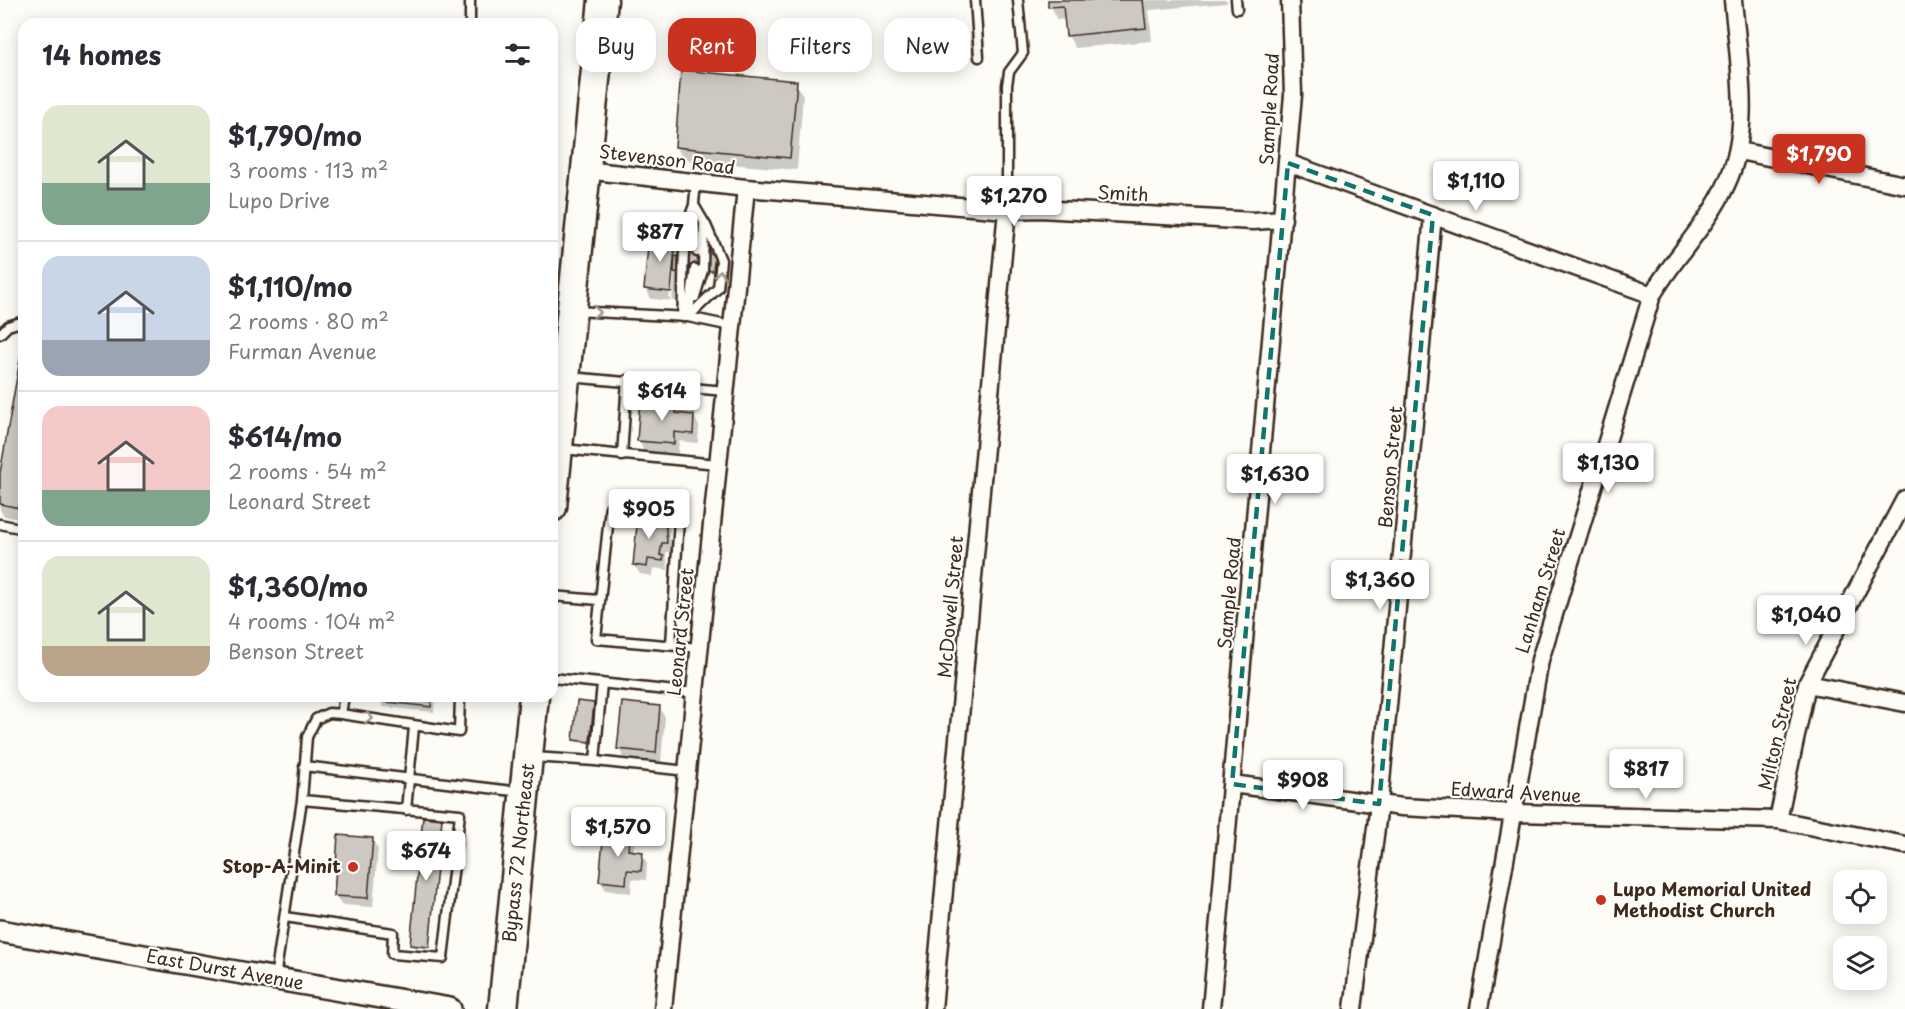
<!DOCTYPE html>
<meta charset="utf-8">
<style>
body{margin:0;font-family:"Playpen Sans",sans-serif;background:#f2f2f3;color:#2b2b33;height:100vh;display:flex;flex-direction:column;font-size:22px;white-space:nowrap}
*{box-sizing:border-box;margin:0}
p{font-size:20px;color:#7c7c81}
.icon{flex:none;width:33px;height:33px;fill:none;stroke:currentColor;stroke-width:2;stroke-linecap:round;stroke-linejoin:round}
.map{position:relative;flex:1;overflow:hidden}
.panel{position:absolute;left:18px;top:18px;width:540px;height:684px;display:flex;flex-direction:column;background:#fff;border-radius:18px;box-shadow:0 3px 15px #0003}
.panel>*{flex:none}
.guide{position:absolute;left:576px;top:18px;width:570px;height:54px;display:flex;gap:12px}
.fabs{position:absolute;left:1833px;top:870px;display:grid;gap:12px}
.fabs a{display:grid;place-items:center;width:54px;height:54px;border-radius:12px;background:#fff;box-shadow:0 3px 15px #0003;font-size:30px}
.price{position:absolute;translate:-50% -51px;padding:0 14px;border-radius:6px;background:#fff;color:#222;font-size:20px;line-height:39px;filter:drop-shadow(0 2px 3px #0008)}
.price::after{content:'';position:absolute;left:50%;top:36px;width:18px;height:14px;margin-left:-9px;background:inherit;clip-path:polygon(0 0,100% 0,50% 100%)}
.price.selected{background:#c8321e;color:#fff}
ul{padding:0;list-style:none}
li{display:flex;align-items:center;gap:18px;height:150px;padding:0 24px}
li+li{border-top:2px solid #e1e1e2}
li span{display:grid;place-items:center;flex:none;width:168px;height:120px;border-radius:18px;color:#555}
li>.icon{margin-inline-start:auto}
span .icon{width:72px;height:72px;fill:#fffc;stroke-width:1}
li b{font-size:26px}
h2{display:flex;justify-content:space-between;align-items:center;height:72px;padding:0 24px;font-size:26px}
.pill{padding:0 21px;border-radius:18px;background:#fff;box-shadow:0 3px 15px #0003;font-size:21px;line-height:54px}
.pill.selected{background:#c8321e;color:#fff}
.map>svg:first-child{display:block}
</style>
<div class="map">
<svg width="1905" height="1009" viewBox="0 0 1905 1009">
<rect width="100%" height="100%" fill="#fdfcf7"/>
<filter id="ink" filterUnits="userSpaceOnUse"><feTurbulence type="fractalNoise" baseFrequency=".0167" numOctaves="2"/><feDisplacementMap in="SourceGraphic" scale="12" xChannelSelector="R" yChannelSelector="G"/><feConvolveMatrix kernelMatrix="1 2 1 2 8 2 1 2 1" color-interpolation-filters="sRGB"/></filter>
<g filter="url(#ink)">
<path fill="#0003" fill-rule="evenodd" d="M1049,0H1227V3L1149,10L1152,41L1075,48L1068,35L1066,19L1057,20Z
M796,82L803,96L797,170L684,160L676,147Z
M675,239L681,248L688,252L714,255V273L690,271V275L678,274L676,301L651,299L646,289ZM674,246H677L672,300L669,299Z
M24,350V520L4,516L0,510V482Z
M676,403L682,415L694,416L699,426L698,443L679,441L678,453L644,451L639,441Z
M665,520L670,530L669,538L673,543L671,552H666L668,570L653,568L652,576L640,574L634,565Z
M380,696H435L434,712L383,707Z
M593,704L591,744L576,742L574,739Z
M659,707L665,717L661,762L624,759L619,749Z
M441,820L430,949L413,947L411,945Z
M629,835L634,844V852L642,853L647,863L646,880L632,879L631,893L606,890L600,881Z
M372,840L378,849L373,907L341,905L335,895Z"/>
<path fill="#cdc8c2" stroke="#3b2a1e" stroke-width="1.5" d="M1048,0H1143L1146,28L1066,36L1063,6L1048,7Z
M681,70L797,81L790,158L675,147Z
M649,235L676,237L671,292L644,289Z
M686,251L715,254L713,271L689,269V273L674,272L675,256L686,257Z
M22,348L24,349V509L0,504V473Z
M640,399L677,402L676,413L694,415L693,434L674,432V444L637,441Z
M638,515L665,519L667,543H662L660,555L664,556L663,561L648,559L647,567L633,565Z
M379,696H432L431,707L378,701Z
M577,701L594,703L590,742L573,740Z
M622,702L660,706L656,753L617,749Z
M423,817L442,819L429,947L410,945Z
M604,830L630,833L628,850L643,852L641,871L627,870L626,884L599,881Z
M338,835L373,838L368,898L334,896Z"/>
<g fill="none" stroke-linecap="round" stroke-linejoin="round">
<defs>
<path id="service" d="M975,0L979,57
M1236,0L1237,9
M470,24V0
M696,181L693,216L697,252
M694,205L704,222L703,270L695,297
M1007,210V85L1009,72L1023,53L1018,0
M575,311L688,317L695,269
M689,316L718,288L721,260L706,225
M682,317C685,279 679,241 694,205
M688,317L731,326
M0,334L8,326L24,321
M570,377L725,391
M563,449L717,464
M622,456L627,380
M0,524L24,529
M552,596L599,600
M671,644L679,519L671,511L614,504L610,507L596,639L700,648
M552,678L695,693
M344,696L341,714L459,732L460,696
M533,757L595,761L602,683
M595,761L687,771
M304,766L521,792
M406,810L414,727
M285,917L393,933L392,954L443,958L460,814L302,800
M275,978L302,800L307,737L316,719L329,713L341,714"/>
<path id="minor" d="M1739,151L1905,185
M1288,163L1652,295
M585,170L746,188L1007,210L1040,209L1253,221L1283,219
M1807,684L1905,703
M1232,784L1402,807L1515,813L1778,820L1905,845
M1778,820L1807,684L1905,499
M663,1009L746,188
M933,1009L1007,210
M1211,1009L1293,95L1290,0
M1353,1009L1379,804L1433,215
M1479,1009L1540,660L1652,295C1674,257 1709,223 1726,185C1753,129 1738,60 1733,0"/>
<path id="tertiary" d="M0,931L450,1009"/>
<path id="trunk" d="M552,507L603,0
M503,1009L534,696"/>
</defs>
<use href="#service" stroke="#3b2a1e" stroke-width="13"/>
<use href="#minor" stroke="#3b2a1e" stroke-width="21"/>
<use href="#tertiary" stroke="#3b2a1e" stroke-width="26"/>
<use href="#trunk" stroke="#3b2a1e" stroke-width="33"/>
<use href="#service" stroke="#fdfcf7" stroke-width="8"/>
<use href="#minor" stroke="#fdfcf7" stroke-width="16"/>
<use href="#tertiary" stroke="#fdfcf7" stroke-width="21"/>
<use href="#trunk" stroke="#fdfcf7" stroke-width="28"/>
</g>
<defs><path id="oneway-chevron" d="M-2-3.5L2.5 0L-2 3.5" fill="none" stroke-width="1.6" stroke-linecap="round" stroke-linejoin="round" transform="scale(1.5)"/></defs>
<g stroke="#9c938a">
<use href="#oneway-chevron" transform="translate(720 274) rotate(-83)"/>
<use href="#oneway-chevron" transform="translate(597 312) rotate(3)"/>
<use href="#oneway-chevron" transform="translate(369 718) rotate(10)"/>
</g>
</g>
<path fill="none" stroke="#0f766e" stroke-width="4.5" stroke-dasharray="12 8" stroke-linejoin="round" d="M1288,163L1433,215L1379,804L1232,784Z"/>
<g fill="#c8321e" stroke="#fdfcf7" stroke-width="2">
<circle cx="353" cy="867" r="6"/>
<circle cx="1601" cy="900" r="6"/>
</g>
<g text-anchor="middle" stroke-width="4.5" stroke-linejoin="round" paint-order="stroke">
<g font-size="18" fill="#3b2a1e" stroke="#fdfcf7">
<text transform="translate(1270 109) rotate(-87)" y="6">Sample Road</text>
<text transform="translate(667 160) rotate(7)" y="6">Stevenson Road</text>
<text transform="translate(1123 194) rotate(3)" y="6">Smith</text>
<text transform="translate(1391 467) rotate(-85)" y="6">Benson Street</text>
<text transform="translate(1541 591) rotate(-73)" y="6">Lanham Street</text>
<text transform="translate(1230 593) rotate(-85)" y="6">Sample Road</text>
<text transform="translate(951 607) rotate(-85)" y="6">McDowell Street</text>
<text transform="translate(681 632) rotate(-84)" y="6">Leonard Street</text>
<text transform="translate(1778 734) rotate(-77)" y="6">Milton Street</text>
<text transform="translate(1516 793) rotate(3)" y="6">Edward Avenue</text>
<text transform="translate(519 853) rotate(-84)" y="6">Bypass 72 Northeast</text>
<text transform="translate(225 970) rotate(10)" y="6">East Durst Avenue</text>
</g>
<g font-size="18" font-weight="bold" fill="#3b2a1e" stroke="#fdfcf7" text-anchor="end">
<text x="341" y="873">Stop-A-Minit</text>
<text x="1613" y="896" text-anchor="start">Lupo Memorial United<tspan x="1613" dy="21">Methodist Church</tspan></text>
</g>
</g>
</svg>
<div class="fabs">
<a><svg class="icon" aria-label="locate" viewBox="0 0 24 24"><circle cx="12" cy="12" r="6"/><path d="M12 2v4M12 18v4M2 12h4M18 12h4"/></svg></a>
<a><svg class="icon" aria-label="layers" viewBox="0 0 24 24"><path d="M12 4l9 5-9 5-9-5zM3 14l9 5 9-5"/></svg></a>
</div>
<b class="price selected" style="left:1819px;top:185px">$1,790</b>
<b class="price" style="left:1476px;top:212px">$1,110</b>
<b class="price" style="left:1014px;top:227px">$1,270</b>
<b class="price" style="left:660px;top:263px">$877</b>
<b class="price" style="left:662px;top:422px">$614</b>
<b class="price" style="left:1608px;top:494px">$1,130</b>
<b class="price" style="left:1275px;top:505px">$1,630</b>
<b class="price" style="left:649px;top:540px">$905</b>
<b class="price" style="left:1380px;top:611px">$1,360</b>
<b class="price" style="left:1806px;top:646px">$1,040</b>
<b class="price" style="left:1646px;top:800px">$817</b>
<b class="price" style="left:1303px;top:811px">$908</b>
<b class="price" style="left:618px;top:858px">$1,570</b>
<b class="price" style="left:426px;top:882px">$674</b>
<div class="guide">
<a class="pill">Buy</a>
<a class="pill selected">Rent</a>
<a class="pill">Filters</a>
<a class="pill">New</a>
</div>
<section class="panel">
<h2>14 homes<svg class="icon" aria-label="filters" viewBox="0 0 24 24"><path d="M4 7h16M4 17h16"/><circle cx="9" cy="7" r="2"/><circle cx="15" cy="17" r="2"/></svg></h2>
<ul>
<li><span style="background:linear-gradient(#dfe7d0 65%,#7fa58c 0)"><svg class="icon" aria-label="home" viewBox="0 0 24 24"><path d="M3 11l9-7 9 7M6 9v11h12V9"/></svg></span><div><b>$1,790/mo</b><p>3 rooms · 113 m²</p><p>Lupo Drive</p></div></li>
<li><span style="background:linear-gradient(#c9d6e8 70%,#9aa5b1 0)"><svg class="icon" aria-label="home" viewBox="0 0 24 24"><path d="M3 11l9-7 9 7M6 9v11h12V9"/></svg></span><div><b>$1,110/mo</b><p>2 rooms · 80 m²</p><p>Furman Avenue</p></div></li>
<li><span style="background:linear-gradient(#f6c9c9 70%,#7fa58c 0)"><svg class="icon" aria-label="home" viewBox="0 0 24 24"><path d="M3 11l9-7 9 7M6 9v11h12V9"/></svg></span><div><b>$614/mo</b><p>2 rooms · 54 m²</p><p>Leonard Street</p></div></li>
<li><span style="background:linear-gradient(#dfe7d0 75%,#b9a48a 0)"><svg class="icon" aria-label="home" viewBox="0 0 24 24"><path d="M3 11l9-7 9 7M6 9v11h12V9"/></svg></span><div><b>$1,360/mo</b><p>4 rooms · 104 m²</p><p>Benson Street</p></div></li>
</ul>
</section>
</div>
